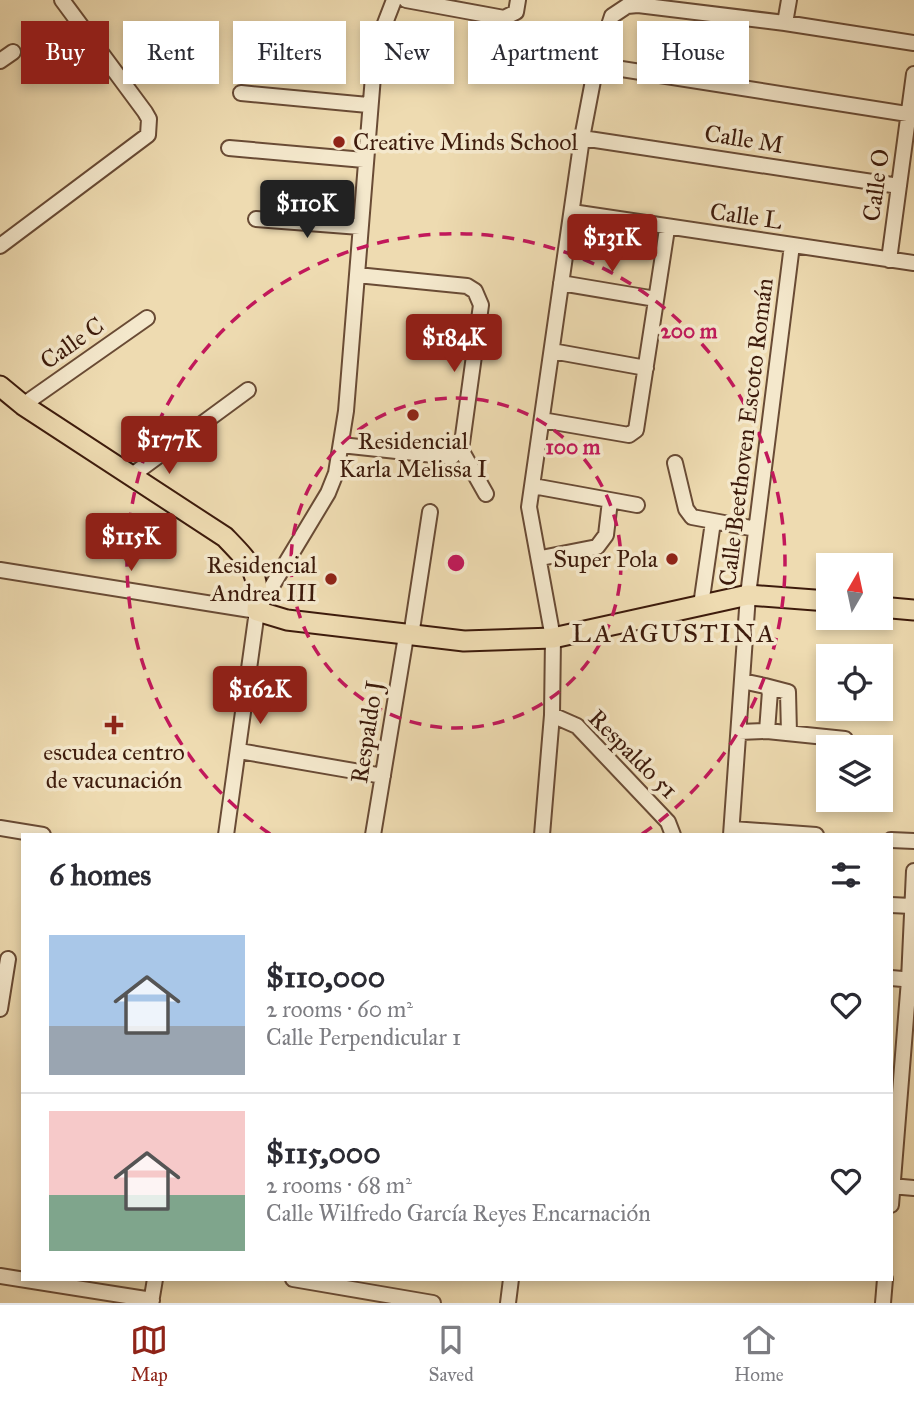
<!DOCTYPE html>
<meta charset="utf-8">
<style>
body{margin:0;font-family:"IM FELL Great Primer",serif;background:#f2f2f3;color:#2b2b33;height:100vh;display:flex;flex-direction:column;font-size:26px;white-space:nowrap}
*{box-sizing:border-box;margin:0}
p{font-size:23px;color:#7c7c81}
.icon{flex:none;width:38px;height:38px;fill:none;stroke:currentColor;stroke-width:2;stroke-linecap:round;stroke-linejoin:round}
.map{position:relative;flex:1;overflow:hidden}
.details{position:absolute;left:21px;top:833px;width:872px;height:448px;display:flex;flex-direction:column;background:#fff;border-radius:0px;box-shadow:0 4px 10px #0003}
.details>*{flex:none}
.top-card{position:absolute;left:21px;top:21px;width:873px;height:63px;display:flex;gap:14px}
.needle{width:46px;rotate:9deg}
.tools{position:absolute;left:816px;top:553px;display:grid;gap:14px}
.tools a{display:grid;place-items:center;width:77px;height:77px;border-radius:0px;background:#fff;box-shadow:0 4px 10px #0003;font-size:35px}
.price{position:absolute;translate:-50% -60px;padding:0 16px;border-radius:7px;background:#8f2418;color:#fff;font-size:23px;line-height:46px;filter:drop-shadow(0 2px 4px #0008)}
.price::after{content:'';position:absolute;left:50%;top:42px;width:21px;height:16px;margin-left:-10px;background:inherit;clip-path:polygon(0 0,100% 0,50% 100%)}
.price.current{background:#222;color:#fff}
ul{padding:0;list-style:none}
li{display:flex;align-items:center;gap:21px;height:175px;padding:0 28px}
li+li{border-top:2px solid #e1e1e2}
li span{display:grid;place-items:center;flex:none;width:196px;height:140px;border-radius:0px;color:#555}
li>.icon{margin-inline-start:auto}
span .icon{width:84px;height:84px;fill:#fffc;stroke-width:1}
li b{font-size:30px}
h2{display:flex;justify-content:space-between;align-items:center;height:84px;padding:0 28px;font-size:30px}
.chip{padding:0 24px;border-radius:0px;background:#fff;box-shadow:0 4px 10px #0003;font-size:24px;line-height:63px}
.chip.current{background:#8f2418;color:#fff}
.tabs{display:flex;justify-content:space-around;align-items:center;height:98px;border-top:2px solid #e1e1e2;background:#fff;font-size:19px;color:#7c7c81}
.tabs a{display:grid;justify-items:center;gap:4px}
.tabs .current{color:#8f2418}
.map>svg:first-child{display:block}
</style>
<div class="map">
<svg width="914" height="1303" viewBox="0 0 914 1303">
<rect width="100%" height="100%" fill="#eedbb1"/>
<filter id="stains"><feTurbulence type="fractalNoise" baseFrequency=".00286" numOctaves="4"/><feColorMatrix values="0 0 0 0 .2 0 0 0 0 .09 0 0 0 0 .02 0 0 0 .5 -.17"/></filter>
<radialGradient id="worn" r=".72"><stop offset=".6" stop-color="#630" stop-opacity="0"/><stop offset="1" stop-color="#630" stop-opacity=".3"/></radialGradient>
<g fill="none" stroke-linecap="round" stroke-linejoin="round">
<defs>
<path id="minor" d="M406,0L504,18L516,12L518,0
M785,23L789,0
M0,61L13,52
M596,65L914,115
M241,93L368,105
M582,138L899,186
M229,148L364,160
M572,212L914,263
M256,219L360,227
M0,246L148,135L149,119L145,112L62,0
M889,260L914,74
M561,283L656,299
M552,351L646,368
M23,405L147,318
M542,420L629,435L636,430L667,229
M341,445L452,457L462,443L481,305L475,291L467,286L357,275
M460,448L486,494
M675,463L686,509L692,517L756,529
M131,476L248,390
M533,486L637,505
M541,558L597,547L606,535L610,501
M0,570L257,611
M701,605L713,522
M411,636L430,512
M765,686L788,692L789,733
M552,715L577,726L668,822L673,835
M767,731L845,739
M739,732L767,731L770,691L765,686L742,681
M239,751L383,776
M0,828L43,835
M732,829L816,835
M226,835L257,611L328,493L336,473L346,411L374,64L377,44L394,0
M373,835L406,636
M542,835L552,715L553,638L529,507L582,138L596,65L612,16L627,6L638,5L785,23L914,43
M731,835L748,595L792,245
M891,840L914,841
M891,905L911,906
M891,978L914,980
M0,1009L8,959
M891,1186L914,1188
M891,1205L909,980L914,871
M0,1276L152,1300
M293,1279L433,1303
M151,1303L155,1279
M508,1303L511,1279
M883,1303L885,1279"/>
<path id="major" d="M0,386L23,405L225,537C251,564 260,572 257,611L287,620L464,641L553,638L748,595L828,601
M880,607L914,610"/>
</defs>
<use href="#minor" stroke="#694b35" stroke-width="18"/>
<use href="#major" stroke="#3d1b0c" stroke-width="23"/>
<use href="#minor" stroke="#f4e8cc" stroke-width="14"/>
<use href="#major" stroke="#eedbb1" stroke-width="19"/>
</g>
<g fill="none" stroke="#c2185b" stroke-width="3.5" stroke-dasharray="12 9">
<circle cx="456" cy="563" r="165"/>
<path d="M270 834A329 329 0 1 1 642 834"/>
</g>
<g fill="#8f2418" stroke="#f4e8cc" stroke-width="2.5">
<circle cx="339" cy="142" r="7"/>
<circle cx="413" cy="415" r="7"/>
<circle cx="672" cy="559" r="7"/>
<circle cx="331" cy="579" r="7"/>
<path d="M110.5 714.5h7v7h7v7h-7v7h-7v-7h-7v-7h7z"/>
</g>
<g text-anchor="middle" stroke-width="7" stroke-linejoin="round" paint-order="stroke">
<g font-size="24" fill="#3d1b0c" stroke="#f4e8cc">
<text transform="translate(744 139) rotate(9)" y="8">Calle M</text>
<text transform="translate(876 185) rotate(-82)" y="8">Calle O</text>
<text transform="translate(746 216) rotate(8)" y="8">Calle L</text>
<text transform="translate(72 343) rotate(-35)" y="8">Calle C</text>
<text transform="translate(746 432) rotate(-83)" y="8">Calle Beethoven Escoto Román</text>
<text transform="translate(367 732) rotate(-81)" y="8">Respaldo J</text>
<text transform="translate(633 754) rotate(45)" y="8">Respaldo 51</text>
</g>
<g font-size="24" fill="#3d1b0c" stroke="#f4e8cc">
<text x="353" y="150" text-anchor="start">Creative Minds School</text>
<text x="413" y="449">Residencial<tspan x="413" dy="28">Karla Melissa I</tspan></text>
<text x="658" y="567" text-anchor="end">Super Pola</text>
<text x="317" y="573" text-anchor="end">Residencial<tspan x="317" dy="28">Andrea III</tspan></text>
<text x="114" y="760">escudea centro<tspan x="114" dy="28">de vacunación</tspan></text>
</g>
<g font-size="26" letter-spacing="2" fill="#3d1b0c" stroke="#f4e8cc">
<text x="674" y="642">LA AGUSTINA</text>
</g>
</g>
<circle cx="456" cy="563" r="10" fill="#c2185b" stroke="#f4e8cc" stroke-width="3.5"/>
<g font-size="21" text-anchor="middle" font-weight="bold" fill="#c2185b" stroke="#f4e8cc" stroke-width="7" stroke-linejoin="round" paint-order="stroke">
<text x="689" y="338">200 m</text>
<text x="573" y="454">100 m</text>
</g>
<rect width="100%" height="100%" filter="url(#stains)"/>
<rect width="100%" height="100%" fill="url(#worn)"/>
</svg>
<div class="tools">
<a><svg class="needle" viewBox="-14 -14 28 28"><path d="M0-13l5 13h-10z" fill="#e53935"/><path d="M0 13l5-13h-10z" fill="#7c7c81"/></svg></a>
<a><svg class="icon" aria-label="locate" viewBox="0 0 24 24"><circle cx="12" cy="12" r="6"/><path d="M12 2v4M12 18v4M2 12h4M18 12h4"/></svg></a>
<a><svg class="icon" aria-label="layers" viewBox="0 0 24 24"><path d="M12 4l9 5-9 5-9-5zM3 14l9 5 9-5"/></svg></a>
</div>
<b class="price current" style="left:307px;top:240px">$110K</b>
<b class="price" style="left:612px;top:274px">$131K</b>
<b class="price" style="left:454px;top:374px">$184K</b>
<b class="price" style="left:169px;top:476px">$177K</b>
<b class="price" style="left:131px;top:573px">$115K</b>
<b class="price" style="left:260px;top:726px">$162K</b>
<div class="top-card">
<a class="chip current">Buy</a>
<a class="chip">Rent</a>
<a class="chip">Filters</a>
<a class="chip">New</a>
<a class="chip">Apartment</a>
<a class="chip">House</a>
</div>
<section class="details">
<h2>6 homes<svg class="icon" aria-label="filters" viewBox="0 0 24 24"><path d="M4 7h16M4 17h16"/><circle cx="9" cy="7" r="2"/><circle cx="15" cy="17" r="2"/></svg></h2>
<ul>
<li><span style="background:linear-gradient(#a9c7e8 65%,#9aa5b1 0)"><svg class="icon" aria-label="home" viewBox="0 0 24 24"><path d="M3 11l9-7 9 7M6 9v11h12V9"/></svg></span><div><b>$110,000</b><p>2 rooms · 60 m²</p><p>Calle Perpendicular 1</p></div><svg class="icon" aria-label="heart" viewBox="0 0 24 24"><path d="M12 20l-8-8c-3-5 5-10 8-4 3-6 11-1 8 4z"/></svg></li>
<li><span style="background:linear-gradient(#f6c9c9 60%,#7fa58c 0)"><svg class="icon" aria-label="home" viewBox="0 0 24 24"><path d="M3 11l9-7 9 7M6 9v11h12V9"/></svg></span><div><b>$115,000</b><p>2 rooms · 68 m²</p><p>Calle Wilfredo García Reyes Encarnación</p></div><svg class="icon" aria-label="heart" viewBox="0 0 24 24"><path d="M12 20l-8-8c-3-5 5-10 8-4 3-6 11-1 8 4z"/></svg></li>
</ul>
</section>
</div>
<nav class="tabs">
<a class="current"><svg class="icon" aria-label="map" viewBox="0 0 24 24"><path d="M3 6l6-2 6 2 6-2v14l-6 2-6-2-6 2zM9 4v14M15 6v14"/></svg>Map</a>
<a><svg class="icon" aria-label="saved" viewBox="0 0 24 24"><path d="M7 4h10v16l-5-4-5 4z"/></svg>Saved</a>
<a><svg class="icon" aria-label="home" viewBox="0 0 24 24"><path d="M3 11l9-7 9 7M6 9v11h12V9"/></svg>Home</a>
</nav>
